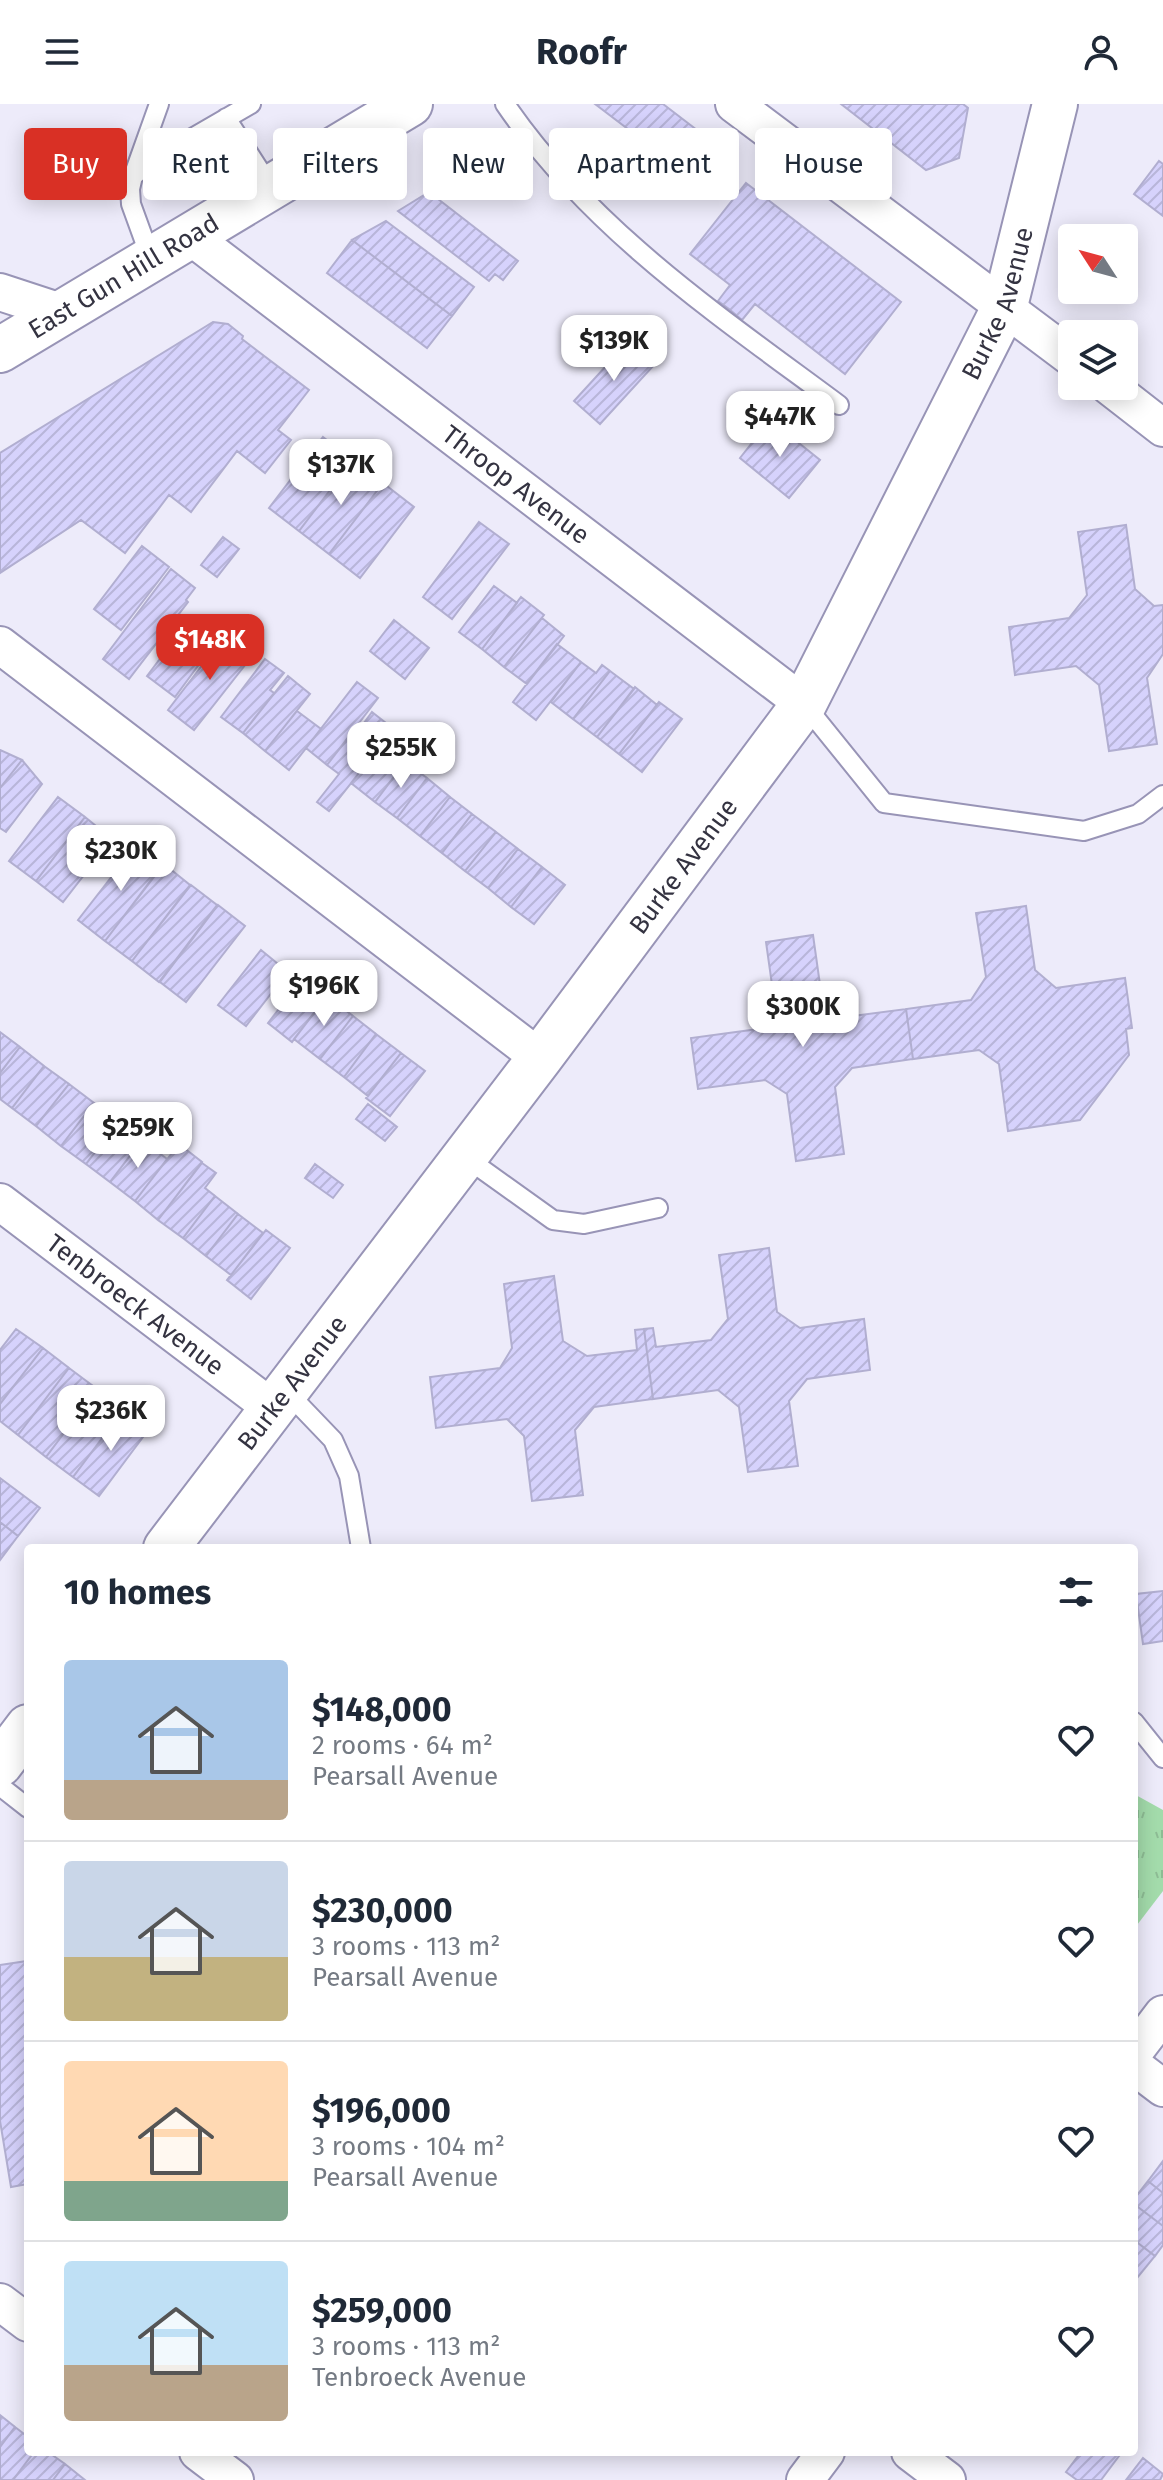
<!DOCTYPE html>
<meta charset="utf-8">
<style>
body{margin:0;font-family:"Fira Sans",sans-serif;background:#f2f2f3;color:#1f2937;height:100vh;display:flex;flex-direction:column;font-size:30px;white-space:nowrap}
*{box-sizing:border-box;margin:0}
p{font-size:26px;color:#747a83}
.icon{flex:none;width:44px;height:44px;fill:none;stroke:currentColor;stroke-width:2;stroke-linecap:round;stroke-linejoin:round}
.map{position:relative;flex:1;overflow:hidden}
.drawer{position:absolute;left:24px;top:1440px;width:1114px;height:912px;display:flex;flex-direction:column;background:#fff;border-radius:8px;box-shadow:0 4px 20px #0003}
.drawer>*{flex:none}
.hud{position:absolute;left:24px;top:24px;width:1116px;height:72px;display:flex;gap:16px}
.needle{width:52px;rotate:306deg}
.controls{position:absolute;left:1058px;top:120px;display:grid;gap:16px}
.controls a{display:grid;place-items:center;width:80px;height:80px;border-radius:8px;background:#fff;box-shadow:0 4px 20px #0003;font-size:40px}
.price{position:absolute;translate:-50% -68px;padding:0 18px;border-radius:16px;background:#fff;color:#222;font-size:26px;line-height:52px;filter:drop-shadow(0 2px 4px #0008)}
.price::after{content:'';position:absolute;left:50%;top:48px;width:24px;height:18px;margin-left:-12px;background:inherit;clip-path:polygon(0 0,100% 0,50% 100%)}
.price.selected{background:#d93025;color:#fff}
ul{padding:0;list-style:none}
li{display:flex;align-items:center;gap:24px;height:200px;padding:0 40px}
li+li{border-top:2px solid #e0e1e3}
li span{display:grid;place-items:center;flex:none;width:224px;height:160px;border-radius:8px;color:#555}
li>.icon{margin-inline-start:auto}
span .icon{width:96px;height:96px;fill:#fffc;stroke-width:1}
li b{font-size:34px}
h2{display:flex;justify-content:space-between;align-items:center;height:96px;padding:0 40px;font-size:34px}
.tag{padding:0 28px;border-radius:8px;background:#fff;box-shadow:0 4px 20px #0003;font-size:28px;line-height:72px}
.tag.selected{background:#d93025;color:#fff}
header{display:flex;justify-content:space-between;align-items:center;height:104px;padding:0 40px;background:#fff;font-size:36px;font-weight:700}
.map>svg:first-child{display:block}
</style>
<header><svg class="icon" aria-label="menu" viewBox="0 0 24 24"><path d="M4 6h16M4 12h16M4 18h16"/></svg>Roofr<svg class="icon" aria-label="person" viewBox="0 0 24 24"><circle cx="12" cy="8" r="4"/><path d="M4 21q1-7 8-7t8 7"/></svg></header>
<div class="map">
<svg width="1163" height="2376" viewBox="0 0 1163 2376">
<defs>
<pattern id="park-tufts" width="24" height="20" patternUnits="userSpaceOnUse" patternTransform="scale(2)"><rect width="24" height="20" fill="#a3dbab"/><path d="M3 7l-1-3M5 7V3M7 7l1-3M15 17l-1-3M17 17v-4M19 17l1-3" fill="none" stroke="#8dbc94"/></pattern>
<pattern id="building-hatch" width="6" height="6" patternUnits="userSpaceOnUse" patternTransform="scale(2)"><rect width="6" height="6" fill="#d6d2fc"/><path d="M-1 1l2-2M0 6l6-6M5 7l2-2" fill="none" stroke="#b8b5d9"/></pattern>
</defs>
<rect width="100%" height="100%" fill="#edebfa"/>
<path fill="url(#park-tufts)" d="M1134,1690L1163,1706V1787L1134,1825Z"/>
<path fill="url(#building-hatch)" stroke="#b1aed0" stroke-width="2" d="M595,0H663L736,56L712,89Z
M841,0H963L968,4L959,54L926,66Z
M1159,57L1163,60V112L1134,90Z
M746,79L901,198L845,270L755,200L742,216L729,205L718,197L730,181L690,150Z
M429,88L518,157L503,176L495,170L489,177L398,107Z
M386,117L474,183L452,212L352,136Z
M352,136L452,212L427,244L327,169Z
M213,218L228,220L243,232L242,235L309,286L278,326L291,336L265,369L237,347L191,408L169,391L125,449L81,416L0,469V349Z
M629,237L654,261L600,320L574,297Z
M770,316L820,356L789,394L740,354Z
M323,333L353,356L299,427L269,404Z
M353,356L383,379L329,450L299,427Z
M383,379L414,403L360,474L329,450Z
M479,418L509,440L452,515L423,493Z
M1126,421L1135,485L1154,502L1163,501V550L1147,574L1157,640L1109,647L1099,581L1076,562L1015,571L1009,523L1069,514L1087,491L1078,428Z
M223,433L239,445L217,473L201,461Z
M142,442L169,463L121,526L94,505Z
M171,465L195,484L186,496L188,498L129,575L103,555Z
M494,482L517,499L482,545L459,528Z
M521,493L544,511L504,563L482,545Z
M542,514L564,532L527,580L504,563Z
M394,516L429,544L405,575L370,547Z
M194,519L217,536L175,593L147,572L180,528L185,531Z
M226,530L253,551L194,626L168,606Z
M557,540L581,558L536,616L513,598Z
M265,555L284,569L270,586L274,589L243,629L221,613Z
M581,558L596,569L602,561L610,567L573,615L551,598Z
M610,567L634,585L597,633L573,615Z
M288,572L310,590L265,647L243,629Z
M357,578L378,594L327,661L306,644Z
M635,583L657,601L619,650L597,633Z
M659,598L682,615L642,668L619,650Z
M297,607L321,625L289,666L265,647Z
M372,608L391,623L379,638L382,640L329,707L317,698L339,670L327,661L358,621L361,623Z
M382,640L405,658L375,698L351,679Z
M0,646L22,656L0,684Z
M22,656L42,680L6,728L0,724V684Z
M405,658L427,674L397,714L375,698Z
M427,674L450,693L420,732L397,714Z
M58,693L85,713L36,777L9,757Z
M450,693L472,710L442,749L420,732Z
M472,710L496,728L465,767L442,749Z
M85,713L112,735L63,798L36,777Z
M496,728L518,745L488,784L465,767Z
M137,740L163,760L105,837L78,816Z
M518,745L542,763L511,803L488,784Z
M164,760L190,781L132,857L105,837Z
M542,763L565,781L534,820L511,803Z
M191,781L217,801L159,878L132,857Z
M218,801L245,822L186,898L160,878Z
M1026,802L1035,866L1056,884L1125,874L1132,924L1126,925L1129,951L1080,1016L1008,1027L999,960L979,946L913,955L906,905L971,896L986,873L976,809Z
M813,831L822,895L845,913L906,905L913,955L852,964L835,983L844,1050L796,1057L787,990L765,976L698,985L691,934L758,925L775,902L766,838Z
M261,846L278,860L273,867L283,874L246,922L218,901Z
M303,874L327,892L292,938L268,919Z
M327,892L353,912L320,955L294,935Z
M353,912L376,930L344,973L320,955Z
M0,928L20,943L0,969Z
M376,930L401,949L368,992L344,973Z
M20,943L44,962L12,1004L0,995V969Z
M401,949L425,967L390,1012L366,994Z
M44,962L69,980L36,1022L12,1004Z
M69,980L94,999L61,1042L36,1022Z
M94,999L118,1018L86,1060L61,1042Z
M368,1000L397,1023L385,1037L356,1015Z
M118,1018L142,1036L110,1078L86,1060Z
M142,1036L167,1055L135,1097L110,1078Z
M179,1040L202,1058L158,1116L135,1097Z
M202,1059L216,1069L205,1084L215,1092L183,1134L158,1116Z
M315,1060L343,1081L333,1094L305,1074Z
M215,1092L238,1110L206,1152L183,1134Z
M238,1110L263,1129L231,1171L206,1152Z
M266,1126L290,1144L251,1195L227,1176Z
M769,1144L777,1208L800,1224L864,1215L870,1266L807,1275L789,1297L798,1362L748,1368L739,1303L718,1286L653,1295L644,1225L653,1224L656,1243L711,1236L728,1215L719,1151Z
M554,1172L563,1237L587,1252L637,1246L635,1226L644,1225L653,1295L594,1303L575,1326L583,1391L532,1397L524,1332L507,1315L436,1324L430,1273L500,1264L512,1244L504,1180Z
M16,1225L43,1244L0,1300V1246Z
M43,1244L69,1264L18,1331L0,1317V1300Z
M69,1264L97,1285L46,1353L18,1331Z
M97,1285L124,1305L73,1373L46,1353Z
M124,1305L149,1325L99,1392L73,1373Z
M0,1374L40,1404L18,1432L0,1418Z
M0,1418L18,1432L0,1456Z
M1163,1487V1537L1143,1540L1136,1490Z
M27,1857L28,2080L11,2083L0,2017V1861Z
M1163,2057V2089L1148,2077Z
M1148,2077L1163,2089V2122L1134,2100V2095Z
M1134,2100L1163,2122V2141L1155,2152L1134,2136Z
M1134,2136L1155,2152L1137,2174L1134,2171Z
M0,2311L15,2323L0,2343Z
M15,2323L28,2333V2348H34L13,2376H0V2343Z
M34,2348H48L65,2360L53,2376H13Z
M1081,2348H1122L1101,2376H1077L1066,2368Z
M1143,2354L1163,2370L1160,2376H1126Z
M65,2360L85,2376H53Z"/>
<g fill="none" stroke-linecap="round" stroke-linejoin="round">
<defs>
<path id="service" d="M505,0C591,126 718,211 839,301
M226,14L271,84
M134,70L159,0
M151,155L131,100L130,85L133,72L149,59L251,0
M804,600L884,699L1084,727L1138,710L1163,691
M465,1053L553,1116L584,1120L658,1104
M286,1287L333,1336L349,1372L361,1444
M1134,1618L1163,1654
M0,1682L28,1704"/>
<g id="minor">
<path d="M734,0L1072,254"/>
<path id="s1" d="M190,132L804,600"/>
<path d="M0,188L61,208"/>
<path d="M1109,282L1163,324"/>
<path d="M0,541L540,954"/>
<path id="s2" d="M0,1098L272,1304"/>
<path d="M1134,1948L1163,1910"/>
<path d="M1134,1962L1163,1984"/>
<path d="M0,2198L28,2219"/>
<path d="M198,2348L235,2376"/>
<path d="M910,2348L947,2376"/>
<path d="M805,2376L826,2348"/>
</g>
<g id="secondary">
<path id="s3" d="M166,1444L540,954L804,600L1005,202L1055,0"/>
<path d="M0,1660L28,1623"/>
</g>
<g id="primary">
<path id="s4" d="M0,246L410,0"/>
</g>
</defs>
<use href="#service" stroke="#9894b6" stroke-width="22"/>
<use href="#minor" stroke="#9894b6" stroke-width="40"/>
<use href="#secondary" stroke="#9894b6" stroke-width="48"/>
<use href="#primary" stroke="#9894b6" stroke-width="48"/>
<use href="#service" stroke="#fff" stroke-width="18"/>
<use href="#minor" stroke="#fff" stroke-width="36"/>
<use href="#secondary" stroke="#fff" stroke-width="44"/>
<use href="#primary" stroke="#fff" stroke-width="44"/>
</g>
<g text-anchor="middle" stroke-width="8" stroke-linejoin="round" paint-order="stroke">
<g font-size="26" fill="#343341" stroke="#fafafa">
<text dy="9" stroke="none"><textPath href="#s4" startOffset="144">East Gun Hill Road</textPath></text>
<text dy="9" stroke="none"><textPath href="#s3" startOffset="1504">Burke Avenue</textPath></text>
<text dy="9" stroke="none"><textPath href="#s1" startOffset="410">Throop Avenue</textPath></text>
<text dy="9" stroke="none"><textPath href="#s3" startOffset="856">Burke Avenue</textPath></text>
<text dy="9" stroke="none"><textPath href="#s2" startOffset="170">Tenbroeck Avenue</textPath></text>
<text dy="9" stroke="none"><textPath href="#s3" startOffset="208">Burke Avenue</textPath></text>
</g>
</g>
</svg>
<div class="controls">
<a><svg class="needle" viewBox="-14 -14 28 28"><path d="M0-13l5 13h-10z" fill="#e53935"/><path d="M0 13l5-13h-10z" fill="#747a83"/></svg></a>
<a><svg class="icon" aria-label="layers" viewBox="0 0 24 24"><path d="M12 4l9 5-9 5-9-5zM3 14l9 5 9-5"/></svg></a>
</div>
<b class="price" style="left:614px;top:279px">$139K</b>
<b class="price" style="left:780px;top:355px">$447K</b>
<b class="price" style="left:341px;top:403px">$137K</b>
<b class="price selected" style="left:210px;top:578px">$148K</b>
<b class="price" style="left:401px;top:686px">$255K</b>
<b class="price" style="left:121px;top:789px">$230K</b>
<b class="price" style="left:324px;top:924px">$196K</b>
<b class="price" style="left:803px;top:945px">$300K</b>
<b class="price" style="left:138px;top:1066px">$259K</b>
<b class="price" style="left:111px;top:1349px">$236K</b>
<div class="hud">
<a class="tag selected">Buy</a>
<a class="tag">Rent</a>
<a class="tag">Filters</a>
<a class="tag">New</a>
<a class="tag">Apartment</a>
<a class="tag">House</a>
</div>
<section class="drawer">
<h2>10 homes<svg class="icon" aria-label="filters" viewBox="0 0 24 24"><path d="M4 7h16M4 17h16"/><circle cx="9" cy="7" r="2"/><circle cx="15" cy="17" r="2"/></svg></h2>
<ul>
<li><span style="background:linear-gradient(#a9c7e8 75%,#b9a48a 0)"><svg class="icon" aria-label="home" viewBox="0 0 24 24"><path d="M3 11l9-7 9 7M6 9v11h12V9"/></svg></span><div><b>$148,000</b><p>2 rooms · 64 m²</p><p>Pearsall Avenue</p></div><svg class="icon" aria-label="heart" viewBox="0 0 24 24"><path d="M12 20l-8-8c-3-5 5-10 8-4 3-6 11-1 8 4z"/></svg></li>
<li><span style="background:linear-gradient(#c9d6e8 60%,#c2b280 0)"><svg class="icon" aria-label="home" viewBox="0 0 24 24"><path d="M3 11l9-7 9 7M6 9v11h12V9"/></svg></span><div><b>$230,000</b><p>3 rooms · 113 m²</p><p>Pearsall Avenue</p></div><svg class="icon" aria-label="heart" viewBox="0 0 24 24"><path d="M12 20l-8-8c-3-5 5-10 8-4 3-6 11-1 8 4z"/></svg></li>
<li><span style="background:linear-gradient(#ffd9b3 75%,#7fa58c 0)"><svg class="icon" aria-label="home" viewBox="0 0 24 24"><path d="M3 11l9-7 9 7M6 9v11h12V9"/></svg></span><div><b>$196,000</b><p>3 rooms · 104 m²</p><p>Pearsall Avenue</p></div><svg class="icon" aria-label="heart" viewBox="0 0 24 24"><path d="M12 20l-8-8c-3-5 5-10 8-4 3-6 11-1 8 4z"/></svg></li>
<li><span style="background:linear-gradient(#bfe0f5 65%,#b9a48a 0)"><svg class="icon" aria-label="home" viewBox="0 0 24 24"><path d="M3 11l9-7 9 7M6 9v11h12V9"/></svg></span><div><b>$259,000</b><p>3 rooms · 113 m²</p><p>Tenbroeck Avenue</p></div><svg class="icon" aria-label="heart" viewBox="0 0 24 24"><path d="M12 20l-8-8c-3-5 5-10 8-4 3-6 11-1 8 4z"/></svg></li>
</ul>
</section>
</div>
